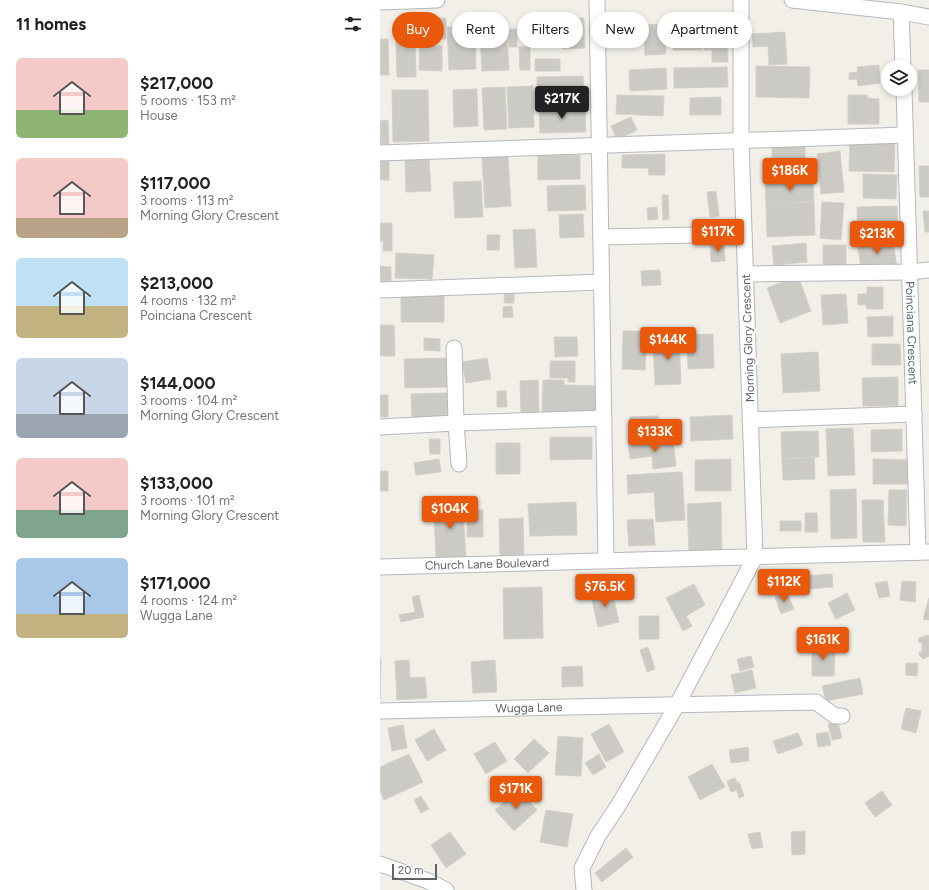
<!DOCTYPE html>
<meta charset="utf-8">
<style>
body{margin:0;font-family:Figtree,sans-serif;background:#f2f2f2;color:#202124;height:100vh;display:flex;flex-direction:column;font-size:15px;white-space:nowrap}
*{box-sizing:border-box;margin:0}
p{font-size:13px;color:#757577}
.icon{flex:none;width:22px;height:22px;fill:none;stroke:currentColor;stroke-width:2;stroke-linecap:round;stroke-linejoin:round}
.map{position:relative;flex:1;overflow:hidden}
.details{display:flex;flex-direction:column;background:#fff;width:380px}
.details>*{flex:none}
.guide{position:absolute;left:12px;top:12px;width:380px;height:36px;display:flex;gap:8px}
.buttons{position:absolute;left:501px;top:60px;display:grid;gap:8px}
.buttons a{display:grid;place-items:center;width:36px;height:36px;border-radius:50%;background:#fff;box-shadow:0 2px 6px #0003;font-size:20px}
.scale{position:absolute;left:12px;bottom:10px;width:45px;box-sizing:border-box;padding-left:4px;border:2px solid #5f6368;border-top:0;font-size:11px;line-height:14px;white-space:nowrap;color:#5f6368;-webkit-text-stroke:3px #fff;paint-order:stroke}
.price{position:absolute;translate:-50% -34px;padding:0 9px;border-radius:4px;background:#ea580c;color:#fff;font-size:13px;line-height:26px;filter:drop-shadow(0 1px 2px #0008)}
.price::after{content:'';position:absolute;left:50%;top:24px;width:12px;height:9px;margin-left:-6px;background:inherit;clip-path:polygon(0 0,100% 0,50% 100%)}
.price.on{background:#222;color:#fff}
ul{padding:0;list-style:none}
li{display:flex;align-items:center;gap:12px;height:100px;padding:0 16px}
li span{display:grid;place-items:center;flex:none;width:112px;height:80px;border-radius:6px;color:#555}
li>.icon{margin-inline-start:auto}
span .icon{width:48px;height:48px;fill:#fffc;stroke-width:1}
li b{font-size:17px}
h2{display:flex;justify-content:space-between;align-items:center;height:48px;padding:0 16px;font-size:17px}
.tag{padding:0 14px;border-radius:18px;background:#fff;box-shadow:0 2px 6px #0003;font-size:14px;line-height:36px}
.tag.on{background:#ea580c;color:#fff}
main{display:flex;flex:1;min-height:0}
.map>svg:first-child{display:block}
</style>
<main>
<section class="details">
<h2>11 homes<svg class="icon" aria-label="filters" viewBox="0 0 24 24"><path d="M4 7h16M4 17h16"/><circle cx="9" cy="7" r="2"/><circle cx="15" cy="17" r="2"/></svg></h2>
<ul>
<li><span style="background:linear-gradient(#f6c9c9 65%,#8fb573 0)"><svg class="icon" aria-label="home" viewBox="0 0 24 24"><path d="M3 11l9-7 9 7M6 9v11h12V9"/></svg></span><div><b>$217,000</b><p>5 rooms · 153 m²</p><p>House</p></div></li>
<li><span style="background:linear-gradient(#f6c9c9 75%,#b9a48a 0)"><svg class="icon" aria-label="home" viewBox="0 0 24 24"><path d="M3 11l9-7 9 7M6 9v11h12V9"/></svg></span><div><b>$117,000</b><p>3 rooms · 113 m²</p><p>Morning Glory Crescent</p></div></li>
<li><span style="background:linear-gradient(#bfe0f5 60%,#c2b280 0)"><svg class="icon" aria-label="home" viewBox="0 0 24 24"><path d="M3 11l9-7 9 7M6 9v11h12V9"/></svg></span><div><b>$213,000</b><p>4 rooms · 132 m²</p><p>Poinciana Crescent</p></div></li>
<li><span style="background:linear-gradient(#c9d6e8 70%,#9aa5b1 0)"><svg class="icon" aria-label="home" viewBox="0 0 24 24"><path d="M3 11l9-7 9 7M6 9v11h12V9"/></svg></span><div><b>$144,000</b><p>3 rooms · 104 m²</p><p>Morning Glory Crescent</p></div></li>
<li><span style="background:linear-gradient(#f6c9c9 65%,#7fa58c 0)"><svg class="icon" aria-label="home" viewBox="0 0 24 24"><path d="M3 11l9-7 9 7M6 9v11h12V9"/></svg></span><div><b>$133,000</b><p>3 rooms · 101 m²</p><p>Morning Glory Crescent</p></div></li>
<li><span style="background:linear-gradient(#a9c7e8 70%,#c2b280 0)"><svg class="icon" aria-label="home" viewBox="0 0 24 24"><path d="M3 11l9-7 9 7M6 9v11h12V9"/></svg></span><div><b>$171,000</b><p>4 rooms · 124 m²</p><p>Wugga Lane</p></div></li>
</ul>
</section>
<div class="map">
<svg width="549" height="890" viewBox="0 0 549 890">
<rect width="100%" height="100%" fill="#f1efe8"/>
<path fill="#cccac5" stroke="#d6d1c6" d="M56,18H66V39H56Z
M204,18L205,48L183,49L182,19Z
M126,20L129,70L102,71L99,21Z
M285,24L286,54L265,55L263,25Z
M347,24L348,62H332V50H324L323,25Z
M95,26L96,69L69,70L67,27Z
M293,28H321L322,50H293Z
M128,29H137V47H129Z
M405,32L407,64L389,65L388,46L373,47L372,34Z
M0,39H8L9,75H0Z
M35,40L36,77H17L16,41Z
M40,46H62V71L39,70Z
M139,47H150V70H140Z
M155,59H180V71H155Z
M499,65L500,83L478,86L477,79L469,80V73L478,72L477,67Z
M376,66L430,67L429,98L376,97Z
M347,67L348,87L294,88V68Z
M286,68L287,89L250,91L249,70Z
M538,70H549V102H539Z
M203,76L204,103H157V77Z
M153,86L154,127L129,128L127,87Z
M125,87L127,129L104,130L102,88Z
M97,89L98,126L74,127L73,90Z
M12,90H48L49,141L13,142Z
M237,95L284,96L283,116L236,114Z
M468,95H487V98L499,99V124H468Z
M341,97V115H310V98Z
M205,107L206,132L160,133L159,108Z
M251,117L257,130L237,140L231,126Z
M8,120L9,144H0V121Z
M470,138L515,139L514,172L469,171Z
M392,146L425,147V172H392Z
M460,151L464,192L441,194L437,154Z
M285,154V175H269L268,168H242V155Z
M128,155L131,206L105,208L102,157Z
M158,155H200V179L158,180Z
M49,158L51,191L26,192L25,159Z
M0,161H9V180H0Z
M539,166H549V197H540Z
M483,174L517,175L516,199L483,198Z
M433,180L434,202L386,203L385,182Z
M101,181L103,217L75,218L73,182Z
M205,185L206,210L168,211L167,186Z
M336,191L339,216L330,217L327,192Z
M282,195H288L289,219L283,220Z
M434,202L435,235L387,237L386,203Z
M442,202L464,203L461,240L440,238Z
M517,206L518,236L478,237L477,207Z
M277,207L278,219L268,220L267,208Z
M543,211H549V232H545Z
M203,214L204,237L180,238L179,215Z
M0,223H12V251H3V241H0Z
M155,229L157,267L135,268L133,230Z
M107,235H120L119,250H107Z
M512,238L517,266L482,272L477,244Z
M426,243L427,262L394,265L392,246Z
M344,244L345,261L331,262L330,245Z
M443,245H466V269H443Z
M16,253L54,255L52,279L15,278Z
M0,266L11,267V281H0Z
M280,270L281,285L262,286L261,271Z
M418,276L431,311L400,323L387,288Z
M487,287H503V309H487L486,305H478V294H487Z
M125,291H134V303H124Z
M64,293V322H21V294Z
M466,294L468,323L443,325L441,295Z
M132,306L133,317L123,318V307Z
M513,316V336L488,337L487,317Z
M0,325H14L15,356H0Z
M243,331H266L265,370L242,369Z
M285,334H299L301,384L275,385L273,343H285Z
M333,334L334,368L308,369L307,335Z
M174,337H197L198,356L175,357Z
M44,338L60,339V351L44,350Z
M492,344H520L521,365H492Z
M438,352L440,391L403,393L401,354Z
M69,358V387L25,388L24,359Z
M107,358L111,379L86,383L82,362Z
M170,361H195V382H188V378H170Z
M518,377V406H483L482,378Z
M158,380L159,412L141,413L140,381Z
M163,380H184V385L220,386L219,417L162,416Z
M117,391H126L127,407H117Z
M67,393L68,418L32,419L31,394Z
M0,395H8V417H0Z
M352,415L353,439L311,441L310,417Z
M278,416L279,437H251L250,417Z
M473,428L475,475L448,476L446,429Z
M522,429V451L491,452V430Z
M438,431L439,457L402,459L401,432Z
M170,437H212V459L170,460Z
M49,439H60V454H50Z
M293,440L296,466L273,469L272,456L250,459L248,444Z
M116,443H140V474H116Z
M434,457L435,479L403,480L402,459Z
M59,459L61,472L36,475L34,463Z
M351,459V491H315V460Z
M493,459L532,460L531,484H493Z
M0,471H8V491H0Z
M302,472L305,520L276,522L274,492L248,494L247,475Z
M476,489L477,538L451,539L450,490Z
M509,490H527L526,526L508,525Z
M82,499L86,557L56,558L54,512L64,511L63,500Z
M482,500H503L505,542H483Z
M196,502L197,535L150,536L148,504Z
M341,502L342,551L309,552L307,504Z
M87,510H103V537H87Z
M425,513H437L438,532H425Z
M143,518L144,555L120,556L119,519Z
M273,519L275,545L249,546L247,520Z
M400,521H421V531H400Z
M452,574L453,587L426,589L425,576Z
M507,581L510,596L499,598L495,583Z
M522,581L536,582L535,602L520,600Z
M314,584L325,605L306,616L312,626L303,631L286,598Z
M162,587L163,638L124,639L123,588Z
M232,590L239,622L218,627L211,595Z
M407,593L414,609L401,614L395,597Z
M467,593L475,610L456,619L448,603Z
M39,595L44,617L21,622L19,615L35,612L32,597Z
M549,598V620L543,619Z
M259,616H279V639H259Z
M547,635L549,636V656L543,659L539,655V652H542V643L538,642L539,638Z
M432,646L455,647L454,676H432Z
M268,647L275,669L267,672L260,650Z
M371,656L374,667L360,671L357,659Z
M0,659H1L0,699Z
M29,660L30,678L45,677L47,698L17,700L15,661Z
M115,660L117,692L93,693L91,662Z
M526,663H538L537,676L526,675Z
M202,666L203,686L182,687V667Z
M372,670L376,688L355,693L351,675Z
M480,678L483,694L446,701L442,686Z
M526,708L541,711L536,733L521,729Z
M458,722L462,738L452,740L448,724Z
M229,724L244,752L226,762L211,734Z
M23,725L27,748L12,751L8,728Z
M54,729L66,750L47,761L35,740Z
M448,732L451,745L438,747L436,734Z
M418,733L423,745L398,754L393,741Z
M178,736L203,738L201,776L175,775Z
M154,739L169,753L148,773L134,759Z
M115,742L127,761L106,774L94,754Z
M368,747L369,761L351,763L349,750Z
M29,754L43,782L4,800L0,791V767Z
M219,754L226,767L213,775L205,763Z
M332,764L345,787L320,800L308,777Z
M355,778L357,783L359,782L364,796L359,798L357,790L351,792L347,781Z
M138,789L157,810L134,831L115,810Z
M502,791L512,805L495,817L485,803Z
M41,796L49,809L41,813L34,800Z
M166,810L193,814L187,847L160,842Z
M425,831V854L412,855L411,832Z
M70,832L86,854L66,868L51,845Z
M380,832L383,847L372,849L368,834Z
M246,848L253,857L222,882L215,873Z"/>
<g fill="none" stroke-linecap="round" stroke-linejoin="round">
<defs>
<g id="minor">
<path d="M217,0L226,561"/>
<path d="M412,0L521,12L549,17"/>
<path d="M0,2L57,0"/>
<path d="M521,12L523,67"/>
<path id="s1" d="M524,89L538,552"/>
<path d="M0,153L525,135"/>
<path d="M221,237L364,234"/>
<path d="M365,274L529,272L549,270"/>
<path d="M0,290L222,282"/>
<path d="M74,348L76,423L79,464"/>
<path d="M370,420L534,414"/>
<path d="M0,427L76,423L224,418"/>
<path id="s2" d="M0,567L549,552"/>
<path id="s3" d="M0,711L436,702L455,716H462"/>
<path d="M0,864L48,881L66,890"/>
<path d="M204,890L202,868L218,836L238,806L297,705L375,557L361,141V0"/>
</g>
</defs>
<use href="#minor" stroke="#b5b8bc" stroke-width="17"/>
<use href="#minor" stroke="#fff" stroke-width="15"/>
</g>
<g text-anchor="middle" stroke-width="4" stroke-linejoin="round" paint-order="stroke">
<g font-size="12" fill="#5f6368" stroke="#fff">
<text dy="4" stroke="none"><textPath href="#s1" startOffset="244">Poinciana Crescent</textPath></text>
<text transform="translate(368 338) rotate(-92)" y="4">Morning Glory Crescent</text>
<text dy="4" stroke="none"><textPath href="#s2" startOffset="107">Church Lane Boulevard</textPath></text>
<text dy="4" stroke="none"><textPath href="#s3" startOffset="149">Wugga Lane</textPath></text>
</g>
</g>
</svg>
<div class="buttons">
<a><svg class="icon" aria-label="layers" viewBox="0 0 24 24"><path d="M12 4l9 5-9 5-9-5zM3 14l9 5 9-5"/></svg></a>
</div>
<div class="scale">20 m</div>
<b class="price on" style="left:182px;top:120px">$217K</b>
<b class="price" style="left:410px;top:192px">$186K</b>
<b class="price" style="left:338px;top:253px">$117K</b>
<b class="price" style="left:497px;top:255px">$213K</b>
<b class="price" style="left:288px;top:361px">$144K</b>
<b class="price" style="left:275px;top:453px">$133K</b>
<b class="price" style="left:70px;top:530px">$104K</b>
<b class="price" style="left:404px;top:603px">$112K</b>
<b class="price" style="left:225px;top:608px">$76.5K</b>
<b class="price" style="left:443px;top:661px">$161K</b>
<b class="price" style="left:136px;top:810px">$171K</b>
<div class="guide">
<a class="tag on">Buy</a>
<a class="tag">Rent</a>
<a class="tag">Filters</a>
<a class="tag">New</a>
<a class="tag">Apartment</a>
</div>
</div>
</main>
